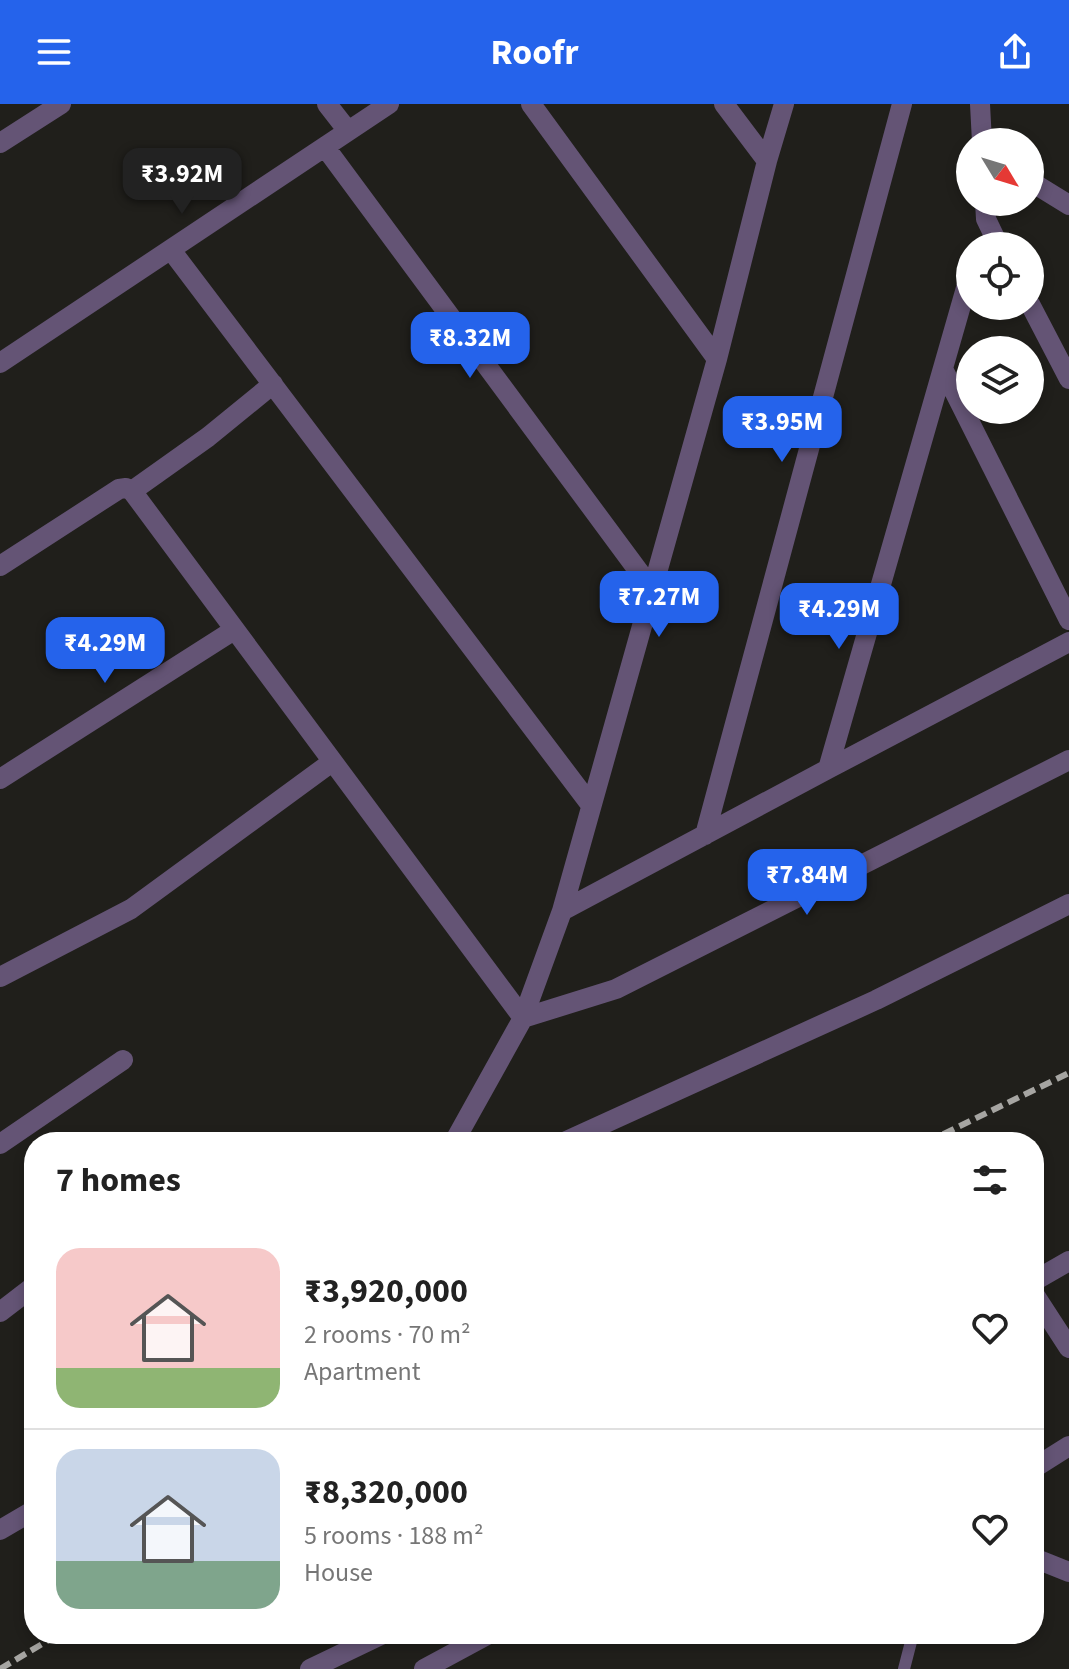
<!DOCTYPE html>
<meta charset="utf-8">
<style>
body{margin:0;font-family:"Source Sans 3",sans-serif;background:#f6f6f6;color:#222;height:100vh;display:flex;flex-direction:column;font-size:30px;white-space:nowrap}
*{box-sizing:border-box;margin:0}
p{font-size:26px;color:#767676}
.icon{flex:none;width:44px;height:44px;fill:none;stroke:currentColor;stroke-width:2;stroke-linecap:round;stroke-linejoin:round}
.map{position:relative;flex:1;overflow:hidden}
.details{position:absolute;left:24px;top:1028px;width:1020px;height:512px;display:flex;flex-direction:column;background:#fff;border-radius:32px;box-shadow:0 4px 12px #0003}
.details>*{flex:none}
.needle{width:52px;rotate:128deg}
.tools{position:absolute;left:956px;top:24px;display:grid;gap:16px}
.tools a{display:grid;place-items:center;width:88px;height:88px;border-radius:50%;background:#fff;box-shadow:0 4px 12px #0003;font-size:40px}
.price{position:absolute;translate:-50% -68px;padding:0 18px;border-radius:16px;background:#2563eb;color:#fff;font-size:26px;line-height:52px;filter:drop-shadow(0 2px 4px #0008)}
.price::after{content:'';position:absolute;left:50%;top:48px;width:24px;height:18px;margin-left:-12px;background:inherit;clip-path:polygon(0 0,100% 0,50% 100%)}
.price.active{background:#222;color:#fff}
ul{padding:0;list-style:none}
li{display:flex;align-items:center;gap:24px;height:200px;padding:0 32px}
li+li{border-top:2px solid #e0e0e0}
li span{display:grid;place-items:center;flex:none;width:224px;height:160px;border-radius:24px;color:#555}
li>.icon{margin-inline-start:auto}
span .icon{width:96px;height:96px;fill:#fffc;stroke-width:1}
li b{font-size:34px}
h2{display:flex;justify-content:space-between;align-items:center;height:96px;padding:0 32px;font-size:34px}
header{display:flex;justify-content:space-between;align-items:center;height:104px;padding:0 32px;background:#2563eb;color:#fff;font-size:36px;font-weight:700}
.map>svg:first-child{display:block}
</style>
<header><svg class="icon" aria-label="menu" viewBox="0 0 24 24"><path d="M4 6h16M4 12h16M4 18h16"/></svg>Roofr<svg class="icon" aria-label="share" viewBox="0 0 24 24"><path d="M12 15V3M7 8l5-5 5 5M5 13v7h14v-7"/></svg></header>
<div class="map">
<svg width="1069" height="1565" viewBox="0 0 1069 1565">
<rect width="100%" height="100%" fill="#201f1b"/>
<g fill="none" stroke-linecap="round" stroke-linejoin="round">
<path stroke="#645475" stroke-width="12" d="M904,1565L913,1530"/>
<path stroke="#645475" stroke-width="20" d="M327,0L348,27
M531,0L717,255
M724,0L767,57
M980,0L982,38
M0,39L61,0
M325,43L651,484
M1030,77L1069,101
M985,98L986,115L999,142
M171,146L590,700
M1030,200L1069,275
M0,259L389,0
M943,265L1069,516
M132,387L208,333L273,280
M0,462L119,385L126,384L132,387L523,914L616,885L1069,656
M828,665L1069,538
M0,675L234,526
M705,731L902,0
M562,807L828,665L970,170
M0,873L131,805L332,658
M454,1038L523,914L562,807L717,255L767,57L784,0
M564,1038L876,896L1069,800
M0,1040L123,956
M1034,1177L1069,1157
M1034,1190L1069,1244
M0,1208L34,1182
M1034,1364L1069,1342
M0,1426L34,1406
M1034,1454L1069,1468
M310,1565L383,1530
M424,1565L489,1530"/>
<path stroke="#a6a5a2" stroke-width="6" stroke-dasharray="12 6" stroke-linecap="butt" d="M927,1038L1069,969
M0,1565L59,1530"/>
</g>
</svg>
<div class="tools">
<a><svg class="needle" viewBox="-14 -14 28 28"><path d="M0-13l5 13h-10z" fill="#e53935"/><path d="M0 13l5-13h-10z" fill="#767676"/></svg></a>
<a><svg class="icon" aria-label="locate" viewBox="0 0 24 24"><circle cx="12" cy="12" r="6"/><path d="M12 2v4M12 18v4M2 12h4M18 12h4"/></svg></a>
<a><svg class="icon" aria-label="layers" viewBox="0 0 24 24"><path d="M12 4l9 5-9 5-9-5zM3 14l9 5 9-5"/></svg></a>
</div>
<b class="price active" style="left:182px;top:112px">₹3.92M</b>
<b class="price" style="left:470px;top:276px">₹8.32M</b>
<b class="price" style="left:782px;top:360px">₹3.95M</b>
<b class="price" style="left:659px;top:535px">₹7.27M</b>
<b class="price" style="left:839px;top:547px">₹4.29M</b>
<b class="price" style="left:105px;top:581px">₹4.29M</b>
<b class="price" style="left:807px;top:813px">₹7.84M</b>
<section class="details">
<h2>7 homes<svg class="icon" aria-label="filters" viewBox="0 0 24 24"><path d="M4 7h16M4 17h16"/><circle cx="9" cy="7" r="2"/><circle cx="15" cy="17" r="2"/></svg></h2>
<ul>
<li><span style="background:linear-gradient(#f6c9c9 75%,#8fb573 0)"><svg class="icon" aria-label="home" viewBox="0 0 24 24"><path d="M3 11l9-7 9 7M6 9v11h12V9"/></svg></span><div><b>₹3,920,000</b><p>2 rooms · 70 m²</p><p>Apartment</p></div><svg class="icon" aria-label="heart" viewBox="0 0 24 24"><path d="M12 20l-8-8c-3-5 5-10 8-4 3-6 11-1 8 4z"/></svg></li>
<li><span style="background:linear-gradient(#c9d6e8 70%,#7fa58c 0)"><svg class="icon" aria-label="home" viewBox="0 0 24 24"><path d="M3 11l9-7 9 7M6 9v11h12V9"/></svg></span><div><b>₹8,320,000</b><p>5 rooms · 188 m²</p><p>House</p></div><svg class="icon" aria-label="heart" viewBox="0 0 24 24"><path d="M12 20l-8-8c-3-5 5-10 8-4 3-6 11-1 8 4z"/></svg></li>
</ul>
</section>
</div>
